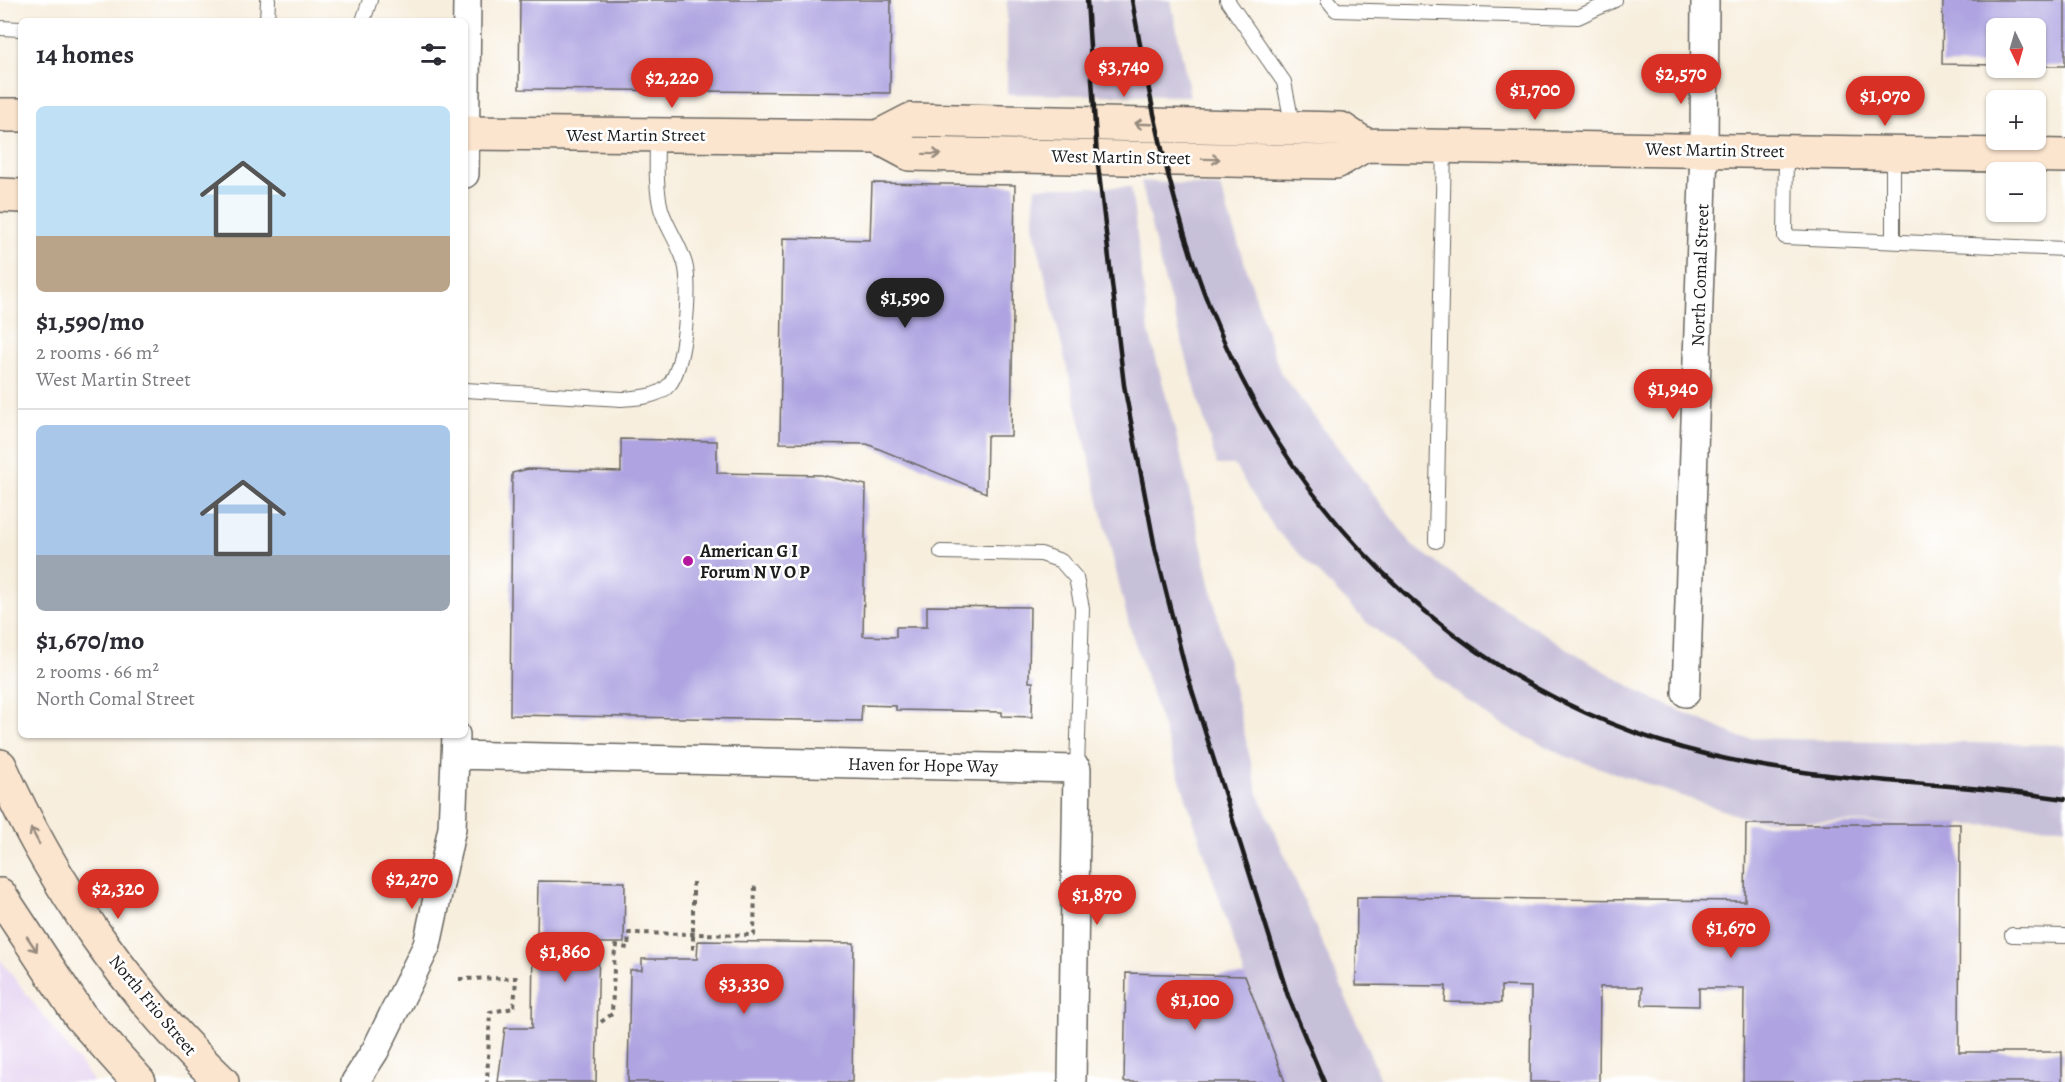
<!DOCTYPE html>
<meta charset="utf-8">
<style>
body{margin:0;font-family:Alegreya,serif;background:#f7f7f7;color:#2b2b33;height:100vh;display:flex;flex-direction:column;font-size:22px;white-space:nowrap}
*{box-sizing:border-box;margin:0}
p{font-size:20px;color:#7c7c81}
.icon{flex:none;width:33px;height:33px;fill:none;stroke:currentColor;stroke-width:2;stroke-linecap:round;stroke-linejoin:round}
.map{position:relative;flex:1;overflow:hidden}
.sheet{position:absolute;left:18px;top:18px;width:450px;height:720px;display:flex;flex-direction:column;background:#fff;border-radius:9px;box-shadow:0 2px 4px #0004}
.sheet>*{flex:none}
.needle{width:39px;rotate:175deg}
.controls{position:absolute;left:1986px;top:18px;display:grid;gap:12px}
.controls a{display:grid;place-items:center;width:60px;height:60px;border-radius:9px;background:#fff;box-shadow:0 2px 4px #0004;font-size:30px}
.price{position:absolute;translate:-50% -51px;padding:0 14px;border-radius:21px;background:#d93025;color:#fff;font-size:20px;line-height:39px;filter:drop-shadow(0 2px 3px #0008)}
.price::after{content:'';position:absolute;left:50%;top:36px;width:18px;height:14px;margin-left:-9px;background:inherit;clip-path:polygon(0 0,100% 0,50% 100%)}
.price.current{background:#222;color:#fff}
ul{padding:0;list-style:none}
li{display:grid;align-content:center;gap:12px;height:318px;padding:0 18px}
li+li{border-top:2px solid #e1e1e2}
li span{display:grid;place-items:center;height:186px;border-radius:9px;color:#555}
li>.icon{margin-inline-start:auto}
span .icon{width:108px;height:108px;fill:#fffc;stroke-width:1}
li b{font-size:26px}
h2{display:flex;justify-content:space-between;align-items:center;height:72px;padding:0 18px;font-size:26px}
.map>svg:first-child{display:block}
</style>
<div class="map">
<svg width="2065" height="1082" viewBox="0 0 2065 1082">
<rect width="100%" height="100%" fill="#fff"/>
<filter id="ink" filterUnits="userSpaceOnUse"><feTurbulence type="fractalNoise" baseFrequency=".0167" numOctaves="2"/><feDisplacementMap in="SourceGraphic" scale="12" xChannelSelector="R" yChannelSelector="G"/><feConvolveMatrix kernelMatrix="1 2 1 2 8 2 1 2 1" color-interpolation-filters="sRGB"/></filter>
<filter id="wash" filterUnits="userSpaceOnUse"><feTurbulence type="fractalNoise" baseFrequency=".008" numOctaves="4" result="noise"/><feDisplacementMap in="SourceGraphic" scale="24" xChannelSelector="R" yChannelSelector="G"/><feGaussianBlur stdDeviation="1.35" result="paint"/><feColorMatrix in="noise" values="0 0 0 0 0 0 0 0 0 0 0 0 0 0 0 0 0 1.4 0 .05"/><feComposite in="paint" operator="in"/></filter>
<g filter="url(#wash)">
<rect width="100%" height="100%" fill="#f7eedd"/>
<path fill="#e5d3f1" d="M0,959L94,1082H0Z"/>
<path fill="#c7c0d9" d="M1007,0H1171L1190,96L1007,94Z
M1141,181L1220,187L1280,372L1413,546L1472,588L1576,654L1647,696L1742,738L2065,745V827L1751,820L1565,756L1495,722L1366,622L1275,529L1234,465H1217L1160,264Z
M1035,187H1131L1149,332L1174,426L1258,793L1382,1082H1285L1245,976L1129,625L1033,226Z"/>
<g id="blocks">
<path fill="#afa4e1" d="M520,0H891L890,93L519,89Z
M1943,0H2065V66H2036V28H1996V65L1942,64Z
M872,183L1015,185L1011,436H987L986,493L867,444L780,443L783,238L870,240Z
M621,439L717,441V473L821,475L866,485L863,636L896,637V627H927V606L1030,607L1029,682H1033L1032,717L1002,716V712L896,710V706L862,705L861,721L510,715L512,473L528,469L621,472Z
M1746,824H1960L1959,1052H2062V1082H1743L1744,988H1699V1006L1642,1005V987H1600L1599,1082H1530L1531,987L1501,986V1003L1445,1002L1446,986L1356,985L1357,897L1745,901Z
M538,881L625,882L624,943H599L596,1082H498L505,1028H532L533,938H537Z
M698,941L854,943L852,1082H628L630,970H642V959H697Z
M1126,973L1245,976L1285,1082H1124Z"/>
</g>
</g>
<g filter="url(#ink)">
<use href="#blocks" fill-opacity="0" stroke="#696660" stroke-width="1.5"/>
<g fill="none" stroke-linecap="round" stroke-linejoin="round">
<defs>
<path id="service" d="M1227,0L1284,82L1293,128
M1328,0L1336,10L1578,17L1615,0
M267,21L268,0
M363,21L370,0
M0,28L21,29
M1786,151L1785,237L2065,249
M1893,241V153
M465,390L622,399C637,398 659,397 669,385C685,366 690,293 686,268C682,247 667,229 661,209C655,185 657,160 657,135
M1436,541L1444,146
M941,552L1041,554L1061,561L1076,578L1082,608L1077,769
M2012,935L2065,936"/>
<path id="minor" d="M465,174L467,0
M1686,693L1704,149L1705,0
M455,755L1077,769L1072,1082
M355,1082L375,1051L427,945L452,828L456,735"/>
<path id="secondary" d="M0,115H21
M465,133L878,137L911,120L1341,129L1365,145
M878,137L910,154L1336,162L1365,145L2065,156
M0,195L21,196
M0,766C52,884 129,993 222,1082
M0,895L80,1016L139,1082"/>
</defs>
<use href="#service" stroke="#696660" stroke-width="16"/>
<use href="#minor" stroke="#696660" stroke-width="30"/>
<use href="#secondary" stroke="#696660" stroke-width="36"/>
<path stroke="#696660" stroke-width="4" stroke-dasharray="4.5 4.5" stroke-linecap="butt" d="M693,882V954
M459,979L516,978L514,1008L490,1012L487,1082
M601,1022L612,1014L615,946L628,948L629,933L754,935L755,883"/>
<use href="#service" stroke="#fff" stroke-width="14"/>
<use href="#minor" stroke="#fff" stroke-width="27"/>
<use href="#secondary" stroke="#fbe5cf" stroke-width="33"/>
<path stroke="#1c1c1c" stroke-width="4.5" d="M1087,0L1097,157L1124,385L1155,548L1186,671L1288,996L1324,1082
M1132,0C1149,99 1173,215 1210,308C1297,529 1475,698 1709,755C1825,783 1947,781 2065,799"/>
</g>
<defs><path id="oneway-shaft" d="M-6 0H5M1.5-3L5.5 0L1.5 3" fill="none" stroke-width="1.6" stroke-linecap="round" stroke-linejoin="round" transform="scale(1.5)"/></defs>
<g stroke="#978b7e">
<use href="#oneway-shaft" transform="translate(1143 124) rotate(-178)"/>
<use href="#oneway-shaft" transform="translate(932 154) rotate(1)"/>
<use href="#oneway-shaft" transform="translate(1211 159) rotate(1)"/>
<use href="#oneway-shaft" transform="translate(35 836) rotate(-118)"/>
<use href="#oneway-shaft" transform="translate(32 944) rotate(56)"/>
</g>
</g>
<circle fill="#b5179e" stroke="#fff" stroke-width="2" cx="688" cy="561" r="6"/>
<g text-anchor="middle" stroke-width="5" stroke-linejoin="round" paint-order="stroke">
<g font-size="18" fill="#1c1c1c" stroke="#fff">
<text x="636" y="141">West Martin Street</text>
<text transform="translate(1715 150) rotate(1)" y="6">West Martin Street</text>
<text transform="translate(1121 157) rotate(1)" y="6">West Martin Street</text>
<text transform="translate(1700 275) rotate(-88)" y="6">North Comal Street</text>
<text transform="translate(923 765) rotate(1)" y="6">Haven for Hope Way</text>
<text transform="translate(153 1005) rotate(50)" y="6">North Frio Street</text>
</g>
<g font-size="18" font-weight="bold" fill="#1c1c1c" stroke="#fff" text-anchor="start">
<text x="700" y="557">American G I<tspan x="700" dy="21">Forum N V O P</tspan></text>
</g>
</g>
</svg>
<div class="controls">
<a><svg class="needle" viewBox="-14 -14 28 28"><path d="M0-13l5 13h-10z" fill="#e53935"/><path d="M0 13l5-13h-10z" fill="#7c7c81"/></svg></a>
<a>+</a>
<a>−</a>
</div>
<b class="price" style="left:1124px;top:98px">$3,740</b>
<b class="price" style="left:1681px;top:105px">$2,570</b>
<b class="price" style="left:672px;top:109px">$2,220</b>
<b class="price" style="left:1535px;top:121px">$1,700</b>
<b class="price" style="left:1885px;top:127px">$1,070</b>
<b class="price current" style="left:905px;top:329px">$1,590</b>
<b class="price" style="left:1673px;top:420px">$1,940</b>
<b class="price" style="left:412px;top:910px">$2,270</b>
<b class="price" style="left:118px;top:920px">$2,320</b>
<b class="price" style="left:1097px;top:926px">$1,870</b>
<b class="price" style="left:1731px;top:959px">$1,670</b>
<b class="price" style="left:565px;top:983px">$1,860</b>
<b class="price" style="left:744px;top:1015px">$3,330</b>
<b class="price" style="left:1195px;top:1031px">$1,100</b>
<section class="sheet">
<h2>14 homes<svg class="icon" aria-label="filters" viewBox="0 0 24 24"><path d="M4 7h16M4 17h16"/><circle cx="9" cy="7" r="2"/><circle cx="15" cy="17" r="2"/></svg></h2>
<ul>
<li><span style="background:linear-gradient(#bfe0f5 70%,#b9a48a 0)"><svg class="icon" aria-label="home" viewBox="0 0 24 24"><path d="M3 11l9-7 9 7M6 9v11h12V9"/></svg></span><div><b>$1,590/mo</b><p>2 rooms · 66 m²</p><p>West Martin Street</p></div></li>
<li><span style="background:linear-gradient(#a9c7e8 70%,#9aa5b1 0)"><svg class="icon" aria-label="home" viewBox="0 0 24 24"><path d="M3 11l9-7 9 7M6 9v11h12V9"/></svg></span><div><b>$1,670/mo</b><p>2 rooms · 66 m²</p><p>North Comal Street</p></div></li>
</ul>
</section>
</div>
